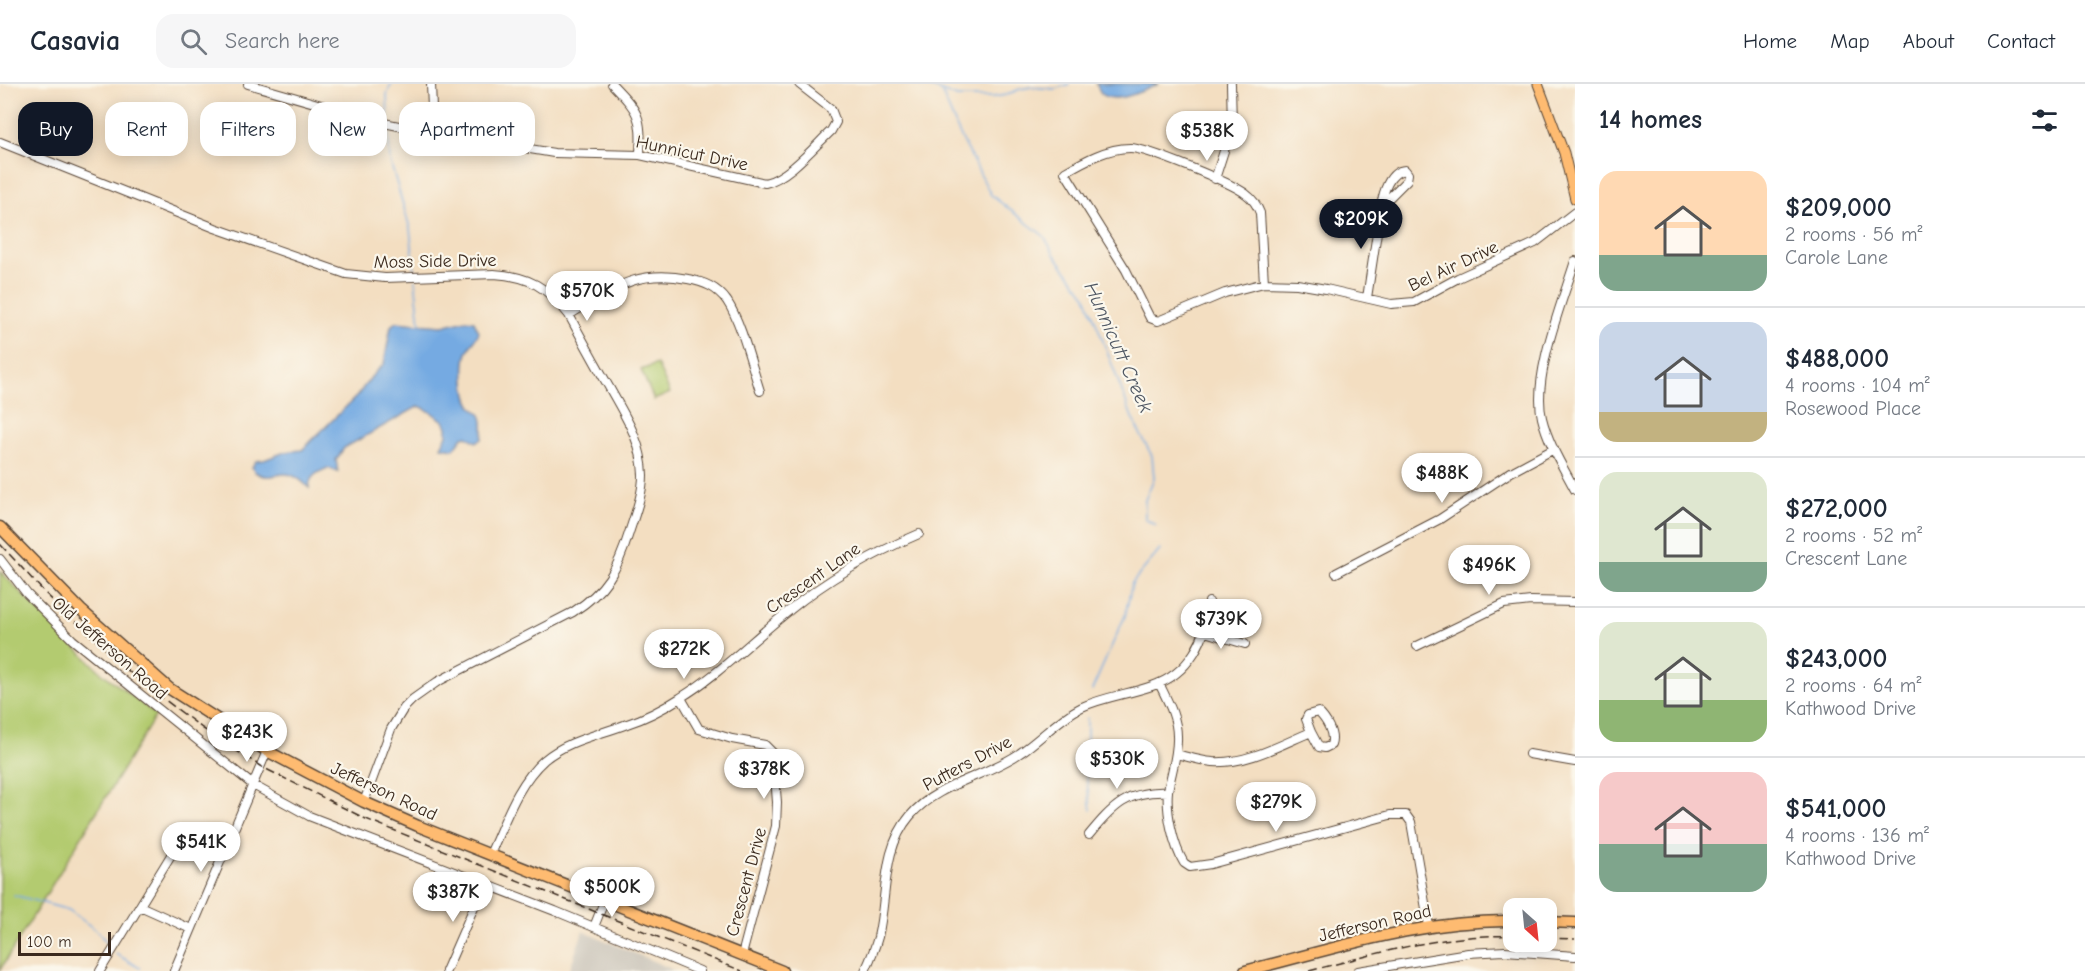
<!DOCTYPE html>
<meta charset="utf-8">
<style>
body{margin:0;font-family:"Comic Neue",sans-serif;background:#f6f6f7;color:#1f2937;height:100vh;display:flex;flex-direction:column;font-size:22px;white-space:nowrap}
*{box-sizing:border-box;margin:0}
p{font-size:20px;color:#747a83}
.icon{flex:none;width:33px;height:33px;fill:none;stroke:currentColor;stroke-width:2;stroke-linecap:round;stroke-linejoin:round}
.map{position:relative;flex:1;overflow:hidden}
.drawer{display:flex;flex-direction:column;background:#fff;width:510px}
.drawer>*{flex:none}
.hud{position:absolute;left:18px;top:18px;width:570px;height:54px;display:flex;gap:12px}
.needle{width:39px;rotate:153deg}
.buttons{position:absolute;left:1503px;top:814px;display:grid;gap:12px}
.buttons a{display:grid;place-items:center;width:54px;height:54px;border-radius:12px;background:#fff;box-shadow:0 3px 15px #0003;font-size:30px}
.scale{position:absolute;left:18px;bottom:15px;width:93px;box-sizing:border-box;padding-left:6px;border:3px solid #3b2a1e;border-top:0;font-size:16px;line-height:21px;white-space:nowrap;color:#3b2a1e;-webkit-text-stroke:4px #fbf7ec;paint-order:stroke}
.price{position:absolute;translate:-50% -51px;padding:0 14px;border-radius:21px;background:#fff;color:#222;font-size:20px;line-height:39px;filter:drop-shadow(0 2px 3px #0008)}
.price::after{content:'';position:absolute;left:50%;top:36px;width:18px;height:14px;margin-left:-9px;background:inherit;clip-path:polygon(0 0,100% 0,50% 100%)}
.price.on{background:#111827;color:#fff}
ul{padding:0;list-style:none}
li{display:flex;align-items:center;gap:18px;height:150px;padding:0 24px}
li+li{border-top:2px solid #e0e1e3}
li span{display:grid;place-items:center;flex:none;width:168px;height:120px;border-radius:18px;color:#555}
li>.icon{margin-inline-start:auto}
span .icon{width:72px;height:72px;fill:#fffc;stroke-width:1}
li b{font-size:26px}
h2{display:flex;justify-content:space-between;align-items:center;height:72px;padding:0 24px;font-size:26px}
.chip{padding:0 21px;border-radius:18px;background:#fff;box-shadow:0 3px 15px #0003;font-size:21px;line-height:54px}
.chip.on{background:#111827;color:#fff}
header{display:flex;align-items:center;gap:36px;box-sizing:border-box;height:84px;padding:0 30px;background:#fff;border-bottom:2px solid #e0e1e3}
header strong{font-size:28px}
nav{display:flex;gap:33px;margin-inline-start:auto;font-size:21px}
.search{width:420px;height:54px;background:#f6f6f7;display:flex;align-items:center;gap:15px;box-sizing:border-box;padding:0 21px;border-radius:18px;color:#747a83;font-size:22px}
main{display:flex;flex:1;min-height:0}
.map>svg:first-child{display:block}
</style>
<header>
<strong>Casavia</strong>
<div class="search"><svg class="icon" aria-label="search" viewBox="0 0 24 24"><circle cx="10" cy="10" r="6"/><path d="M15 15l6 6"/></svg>Search here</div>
<nav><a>Home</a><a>Map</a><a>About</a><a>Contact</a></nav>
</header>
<main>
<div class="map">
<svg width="1575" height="887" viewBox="0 0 1575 887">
<rect width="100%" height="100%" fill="#fbf7ec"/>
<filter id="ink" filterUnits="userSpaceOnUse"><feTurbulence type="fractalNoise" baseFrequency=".0167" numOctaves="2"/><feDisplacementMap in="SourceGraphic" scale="12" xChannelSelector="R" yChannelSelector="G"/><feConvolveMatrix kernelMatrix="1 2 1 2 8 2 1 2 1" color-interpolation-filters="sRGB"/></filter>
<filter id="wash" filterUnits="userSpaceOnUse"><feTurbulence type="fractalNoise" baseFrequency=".008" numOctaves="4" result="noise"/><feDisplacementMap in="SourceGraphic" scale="24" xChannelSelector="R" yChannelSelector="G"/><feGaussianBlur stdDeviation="1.35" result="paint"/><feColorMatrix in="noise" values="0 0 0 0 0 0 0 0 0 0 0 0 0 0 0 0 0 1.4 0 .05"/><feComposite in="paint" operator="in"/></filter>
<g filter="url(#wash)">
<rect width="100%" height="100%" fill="#f3dec1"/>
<path fill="#c9c3b8" d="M583,847L676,887H569Z"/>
<path fill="#b3cb70" stroke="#777a47" stroke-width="1.5" d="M657,280L670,309L654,316L641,286Z
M0,487L51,540L101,588L156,631L0,886Z"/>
<path fill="#74aae2" stroke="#586a80" stroke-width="1.5" d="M1096,0H1159C1145,6 1114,22 1101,9C1099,6 1098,3 1096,0Z
M466,236L474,237L479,248C476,255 470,261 467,269C463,280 464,311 471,321C473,325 479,327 481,331C485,338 483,348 482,355L476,358L467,352L463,353L454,365L441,363L447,351V343L444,337C436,332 428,325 419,322L344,364L336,376L338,388L328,384C318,388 309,392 309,404C281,375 277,402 255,388L252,383L256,377L264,376L285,368L302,366L357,312L372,292L384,280L391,242L396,238L442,242Z"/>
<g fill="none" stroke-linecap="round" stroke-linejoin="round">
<path stroke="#74aae2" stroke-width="1.5" d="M923,0L957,13H994L1006,11L1020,5L1031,3L1055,5L1069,0
M942,9L959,49L991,111L1044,152L1054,170L1086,212L1133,336L1152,372L1154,394L1145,416V435L1156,441
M388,38L387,10L391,0
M388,42L390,77L410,144L415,190
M415,195L420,239
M1092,606L1125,532L1132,499L1160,466
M1087,634V699L1091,726
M14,811L69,826L97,847L109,861
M116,870L140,884"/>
</g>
</g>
<g filter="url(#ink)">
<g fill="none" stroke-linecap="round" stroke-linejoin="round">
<defs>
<path id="minor" d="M248,0L384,39L433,49L554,69L640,71L765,99C788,94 813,64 831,47L836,38L831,25L799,0
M431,0L433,49
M612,0C639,28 642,32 640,71
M0,58L215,144L346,190L385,194L494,190C529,192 547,203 569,231C582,255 595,279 609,303C625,332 642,357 643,391C643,410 635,430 629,449C618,485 606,507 573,528L437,598L413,615L404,624L391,645L364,718
M1215,95L1232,42L1231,0
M1575,177C1562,219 1532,292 1542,334C1548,359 1563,383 1575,406
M1264,199L1260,129C1257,121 1253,115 1246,110C1232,99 1147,64 1130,64C1107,64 1084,77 1065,88L1126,186L1150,234L1158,237L1225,209L1264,199L1297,200L1326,205L1391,220L1414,218L1458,194L1535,159L1575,128
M1367,214L1381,122L1407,96L1408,90L1405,86C1389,87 1383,109 1381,122
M569,231C611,206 636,184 688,195C704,198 717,203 727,217C742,240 751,280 760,307
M0,475L27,510L73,556L253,701L309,732L555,827L700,887
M1336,489L1440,435L1511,388L1554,365
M1205,548L1245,560
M1417,562L1504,520L1531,517L1575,518
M1159,599C1167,616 1177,633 1177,652C1178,671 1171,689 1168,707C1166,728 1173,761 1184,779L1190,783L1211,780L1390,731H1406L1411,738L1429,842
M681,614L699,645L732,655L765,661L773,669L777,718L776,742L742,871
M1176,670C1188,673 1201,677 1213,678C1247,680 1280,661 1311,648L1319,663L1325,664L1331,661C1335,650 1326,635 1318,628L1308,631L1306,635L1311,648
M1529,670L1575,678
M1089,751C1113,722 1128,706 1168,708
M490,770C505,738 517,700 544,676C568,656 599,651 627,640C646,634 663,625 680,614C720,590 753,555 790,526C830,493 872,470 919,450
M140,822L191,845
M594,843L605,815
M100,887L182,753L190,746L196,745
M174,887L267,667
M446,887L484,800
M865,887C870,876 875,864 878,853C888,811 881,766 910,732C938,699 986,693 1020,669C1041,655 1059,634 1082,623C1104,613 1129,610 1152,602C1189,590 1208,554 1209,518
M1358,887L1468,869L1505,867L1575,872"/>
<path id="major" d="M1538,0L1564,69L1575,115"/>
<path id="highway" d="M0,443L81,526L170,605L267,667L364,718L418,742L782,887
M1546,838L1575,839
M1245,887C1334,865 1421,835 1514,837"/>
</defs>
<use href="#minor" stroke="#574536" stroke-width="10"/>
<use href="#major" stroke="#574536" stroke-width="11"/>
<use href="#highway" stroke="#574536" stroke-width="13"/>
<use href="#minor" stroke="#fff" stroke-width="8"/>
<use href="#major" stroke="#febb71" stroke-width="9"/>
<use href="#highway" stroke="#febb71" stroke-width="10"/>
<path stroke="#3b2a1e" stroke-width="1.5" stroke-dasharray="9 4.5" stroke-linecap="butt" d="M0,460L46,510L135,593L202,644L260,682L366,735L742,887
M1546,854L1575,855
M1309,887C1376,870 1443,849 1514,852"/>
</g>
</g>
<g text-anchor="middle" stroke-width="4.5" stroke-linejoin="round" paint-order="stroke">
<g font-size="18" fill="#3b2a1e" stroke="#fbf7ec">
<text transform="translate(692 69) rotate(12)" y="6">Hunnicut Drive</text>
<text transform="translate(435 177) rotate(-1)" y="6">Moss Side Drive</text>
<text transform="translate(1453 182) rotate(-25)" y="6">Bel Air Drive</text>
<text transform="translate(813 494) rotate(-35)" y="6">Crescent Lane</text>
<text transform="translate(110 564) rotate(41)" y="6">Old Jefferson Road</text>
<text transform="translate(967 679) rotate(-28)" y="6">Putters Drive</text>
<text transform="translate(384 707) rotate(25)" y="6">Jefferson Road</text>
<text transform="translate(746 798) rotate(-75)" y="6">Crescent Drive</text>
<text transform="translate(1375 839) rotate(-13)" y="6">Jefferson Road</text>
</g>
<g font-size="20" font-style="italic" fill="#4f5763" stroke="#fbf7ec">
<text transform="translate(1119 263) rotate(66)" y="7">Hunnicutt Creek</text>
</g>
</g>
</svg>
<div class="buttons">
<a><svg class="needle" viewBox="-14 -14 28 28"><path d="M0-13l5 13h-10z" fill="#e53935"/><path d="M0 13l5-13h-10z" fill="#747a83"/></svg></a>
</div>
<div class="scale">100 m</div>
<b class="price" style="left:1207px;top:78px">$538K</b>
<b class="price on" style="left:1361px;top:166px">$209K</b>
<b class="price" style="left:587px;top:238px">$570K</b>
<b class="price" style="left:1442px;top:420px">$488K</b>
<b class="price" style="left:1489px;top:512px">$496K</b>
<b class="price" style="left:1221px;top:566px">$739K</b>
<b class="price" style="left:684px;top:596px">$272K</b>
<b class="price" style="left:247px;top:679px">$243K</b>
<b class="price" style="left:1117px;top:706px">$530K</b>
<b class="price" style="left:764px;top:716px">$378K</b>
<b class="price" style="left:1276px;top:749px">$279K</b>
<b class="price" style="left:201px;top:789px">$541K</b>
<b class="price" style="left:612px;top:834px">$500K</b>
<b class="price" style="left:453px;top:839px">$387K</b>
<div class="hud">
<a class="chip on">Buy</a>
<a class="chip">Rent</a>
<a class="chip">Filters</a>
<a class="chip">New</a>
<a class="chip">Apartment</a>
</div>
</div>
<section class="drawer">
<h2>14 homes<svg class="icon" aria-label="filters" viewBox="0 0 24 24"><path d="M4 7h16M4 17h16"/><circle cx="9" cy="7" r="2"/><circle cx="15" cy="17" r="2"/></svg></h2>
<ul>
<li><span style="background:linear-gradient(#ffd9b3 70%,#7fa58c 0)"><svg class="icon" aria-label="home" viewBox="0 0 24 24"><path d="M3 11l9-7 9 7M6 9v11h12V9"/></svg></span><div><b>$209,000</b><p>2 rooms · 56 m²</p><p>Carole Lane</p></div></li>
<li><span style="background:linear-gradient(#c9d6e8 75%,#c2b280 0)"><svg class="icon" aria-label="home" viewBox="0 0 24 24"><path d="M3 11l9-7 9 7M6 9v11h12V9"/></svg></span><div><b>$488,000</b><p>4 rooms · 104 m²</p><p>Rosewood Place</p></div></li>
<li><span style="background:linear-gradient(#dfe7d0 75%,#7fa58c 0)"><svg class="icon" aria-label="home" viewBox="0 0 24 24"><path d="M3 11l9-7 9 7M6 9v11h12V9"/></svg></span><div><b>$272,000</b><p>2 rooms · 52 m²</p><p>Crescent Lane</p></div></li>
<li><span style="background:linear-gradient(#dfe7d0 65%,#8fb573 0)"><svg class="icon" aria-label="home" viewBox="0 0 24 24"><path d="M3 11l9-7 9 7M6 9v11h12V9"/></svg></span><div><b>$243,000</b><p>2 rooms · 64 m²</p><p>Kathwood Drive</p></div></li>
<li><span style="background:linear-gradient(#f6c9c9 60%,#7fa58c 0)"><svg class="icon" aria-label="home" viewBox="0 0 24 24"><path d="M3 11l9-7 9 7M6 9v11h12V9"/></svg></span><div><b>$541,000</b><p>4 rooms · 136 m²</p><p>Kathwood Drive</p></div></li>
</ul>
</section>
</main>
